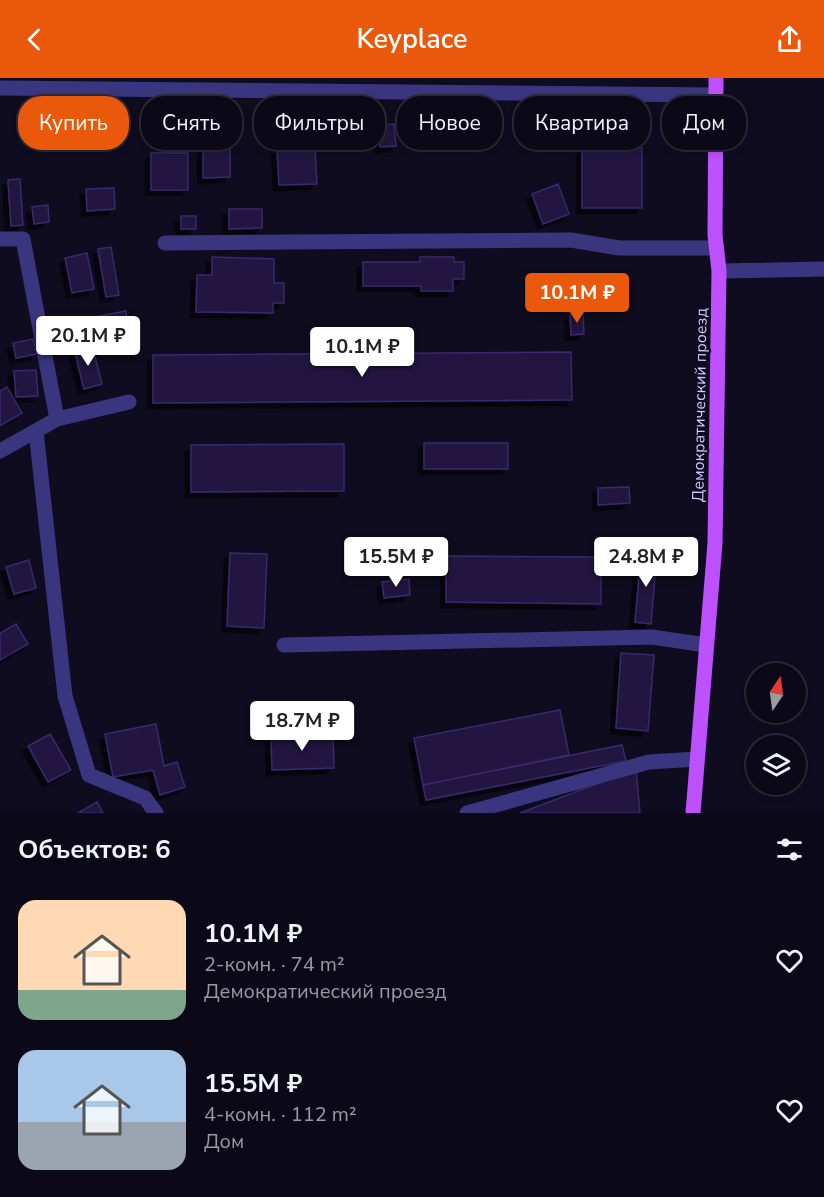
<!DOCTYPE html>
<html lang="ru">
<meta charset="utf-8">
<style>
body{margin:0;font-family:"Nunito Sans",sans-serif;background:#191724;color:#f1f3f6;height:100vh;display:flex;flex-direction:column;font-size:22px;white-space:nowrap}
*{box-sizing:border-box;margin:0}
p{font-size:20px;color:#9a9aa1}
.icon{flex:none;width:33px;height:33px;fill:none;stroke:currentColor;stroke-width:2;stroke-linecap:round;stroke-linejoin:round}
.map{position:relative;height:735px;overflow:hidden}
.sheet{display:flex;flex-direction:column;background:#0b0917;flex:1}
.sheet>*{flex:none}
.hud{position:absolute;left:18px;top:18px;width:789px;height:54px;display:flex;gap:12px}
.needle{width:39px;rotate:13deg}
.controls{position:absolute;left:746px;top:585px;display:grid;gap:12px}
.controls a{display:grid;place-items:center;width:60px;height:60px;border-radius:50%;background:#0b0917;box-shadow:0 3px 9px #0003,0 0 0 2px #2b2a36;font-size:30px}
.price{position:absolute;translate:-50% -51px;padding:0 14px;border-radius:6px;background:#fff;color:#222;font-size:20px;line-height:39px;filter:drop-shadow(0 2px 3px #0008)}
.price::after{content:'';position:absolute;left:50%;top:36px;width:18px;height:14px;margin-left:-9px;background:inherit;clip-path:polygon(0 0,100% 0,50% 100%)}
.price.selected{background:#ea580c;color:#fff}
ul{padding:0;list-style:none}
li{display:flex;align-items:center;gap:18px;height:150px;padding:0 18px}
li span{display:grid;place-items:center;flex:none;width:168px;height:120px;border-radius:18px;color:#555}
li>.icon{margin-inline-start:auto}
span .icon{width:72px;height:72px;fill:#fffc;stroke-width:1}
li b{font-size:26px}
h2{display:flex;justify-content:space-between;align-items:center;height:72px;padding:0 18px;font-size:26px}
.tag{padding:0 21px;border-radius:24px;background:#0b0917;box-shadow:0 3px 9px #0003,0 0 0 2px #2b2a36;font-size:21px;line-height:54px}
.tag.selected{background:#ea580c;color:#fff}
header{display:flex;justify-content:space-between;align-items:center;height:78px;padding:0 18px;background:#ea580c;color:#fff;font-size:27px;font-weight:600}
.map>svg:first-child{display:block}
</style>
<header><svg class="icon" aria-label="back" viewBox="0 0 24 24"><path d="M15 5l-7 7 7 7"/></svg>Keyplace<svg class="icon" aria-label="share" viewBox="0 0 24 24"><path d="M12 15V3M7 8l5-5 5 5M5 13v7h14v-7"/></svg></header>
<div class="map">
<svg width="824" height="735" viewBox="0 0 824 735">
<defs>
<filter id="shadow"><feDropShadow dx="-5.5" dy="5.5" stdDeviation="0" flood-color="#0009"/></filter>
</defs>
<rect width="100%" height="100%" fill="#0f0c1f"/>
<path fill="#201840" stroke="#37296d" stroke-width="1.5" filter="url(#shadow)" d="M330,37L343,38L342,60L329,59Z
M122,44V64L109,65L108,45Z
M394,46L396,68L380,69L378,47Z
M230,69V99L203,100V70Z
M315,69L317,106L279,107L277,71Z
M582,70H642V130H582Z
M151,75H188V112H151Z
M20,101L23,147L11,148L8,102Z
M558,106L569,136L543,146L532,116Z
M114,110L115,131L87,133L86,111Z
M48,127L49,144L34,146L32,129Z
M229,131H262V150L229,151Z
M181,138H196V151H181Z
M111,169L119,217L106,219L98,171Z
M87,175L94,211L72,215L65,180Z
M212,179L274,181V205H284V225H273V235L196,234L197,197H212Z
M420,179H454V184H464V201H453V213H421V208H363V184H420Z
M126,233L128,245L97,251L94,239Z
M583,236L584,256L571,257L570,237Z
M33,261L37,276L16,280L13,265Z
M92,267L102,306L84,311L74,271Z
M571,274L572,322L153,325V277Z
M36,292L38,318L16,319L14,293Z
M7,309L22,335L0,348V313Z
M424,365H508V391H424Z
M344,366V413L191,414V367Z
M629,409L630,425L598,427V410Z
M230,475L267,476L264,550L227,548Z
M641,475L657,476L651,546L635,544Z
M446,478L601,479V526L446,524Z
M29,482L36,510L14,516L6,489Z
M409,501L410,517L384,520L382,504Z
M16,546L28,566L0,582V555Z
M621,575L654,577L648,653L616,650Z
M560,632L569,677L423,707L414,660Z
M156,646L164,688L177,684L185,709L160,717L153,692L113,699L105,656Z
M50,656L71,692L48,704L28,668Z
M333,656L334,690L272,692L271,658Z
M622,667L626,683L426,722L423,707Z
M636,691L640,735H520Z
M97,724L103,735H78Z"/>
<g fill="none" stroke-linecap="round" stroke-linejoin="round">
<path stroke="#39367f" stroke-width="15" d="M0,10L716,17
M0,161H23L57,341
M165,165L571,162L619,170H717
M719,193L824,191
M36,353L65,618L89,697L145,720L156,735
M0,373L57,341L129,324
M284,567L652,559L706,567
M467,735L649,684L697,681"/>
<path stroke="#be51ff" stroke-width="15" d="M693,735L715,465L719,193L715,157L716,0"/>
</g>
<g text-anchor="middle" stroke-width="4.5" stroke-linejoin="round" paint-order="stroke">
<g font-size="16" fill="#d0caff" stroke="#0f0c1f">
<text transform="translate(699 327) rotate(-89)" y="6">Демократический проезд</text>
</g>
</g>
</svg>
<div class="controls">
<a><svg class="needle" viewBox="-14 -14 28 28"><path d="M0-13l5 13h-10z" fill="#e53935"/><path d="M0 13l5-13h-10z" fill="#9a9aa1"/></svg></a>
<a><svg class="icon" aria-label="layers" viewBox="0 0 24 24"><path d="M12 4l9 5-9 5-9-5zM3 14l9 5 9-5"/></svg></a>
</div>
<b class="price selected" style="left:577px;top:246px">10.1M ₽</b>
<b class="price" style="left:88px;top:289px">20.1M ₽</b>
<b class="price" style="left:362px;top:300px">10.1M ₽</b>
<b class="price" style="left:396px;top:510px">15.5M ₽</b>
<b class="price" style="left:646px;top:510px">24.8M ₽</b>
<b class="price" style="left:302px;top:674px">18.7M ₽</b>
<div class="hud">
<a class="tag selected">Купить</a>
<a class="tag">Снять</a>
<a class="tag">Фильтры</a>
<a class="tag">Новое</a>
<a class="tag">Квартира</a>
<a class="tag">Дом</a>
</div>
</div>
<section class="sheet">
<h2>Объектов: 6<svg class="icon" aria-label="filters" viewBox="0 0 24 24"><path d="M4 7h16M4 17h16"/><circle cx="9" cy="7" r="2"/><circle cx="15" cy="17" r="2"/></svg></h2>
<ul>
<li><span style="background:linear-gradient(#ffd9b3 75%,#7fa58c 0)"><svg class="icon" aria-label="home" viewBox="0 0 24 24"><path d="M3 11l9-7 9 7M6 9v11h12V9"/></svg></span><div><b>10.1M ₽</b><p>2-комн. · 74 m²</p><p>Демократический проезд</p></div><svg class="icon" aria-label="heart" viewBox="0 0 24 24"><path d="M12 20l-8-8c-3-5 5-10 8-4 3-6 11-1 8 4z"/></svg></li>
<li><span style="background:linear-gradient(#a9c7e8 60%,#9aa5b1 0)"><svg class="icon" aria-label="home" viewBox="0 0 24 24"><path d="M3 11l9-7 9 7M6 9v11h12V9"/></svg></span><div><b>15.5M ₽</b><p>4-комн. · 112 m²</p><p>Дом</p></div><svg class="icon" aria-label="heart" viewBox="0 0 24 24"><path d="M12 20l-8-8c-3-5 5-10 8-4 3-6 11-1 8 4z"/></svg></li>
</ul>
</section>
